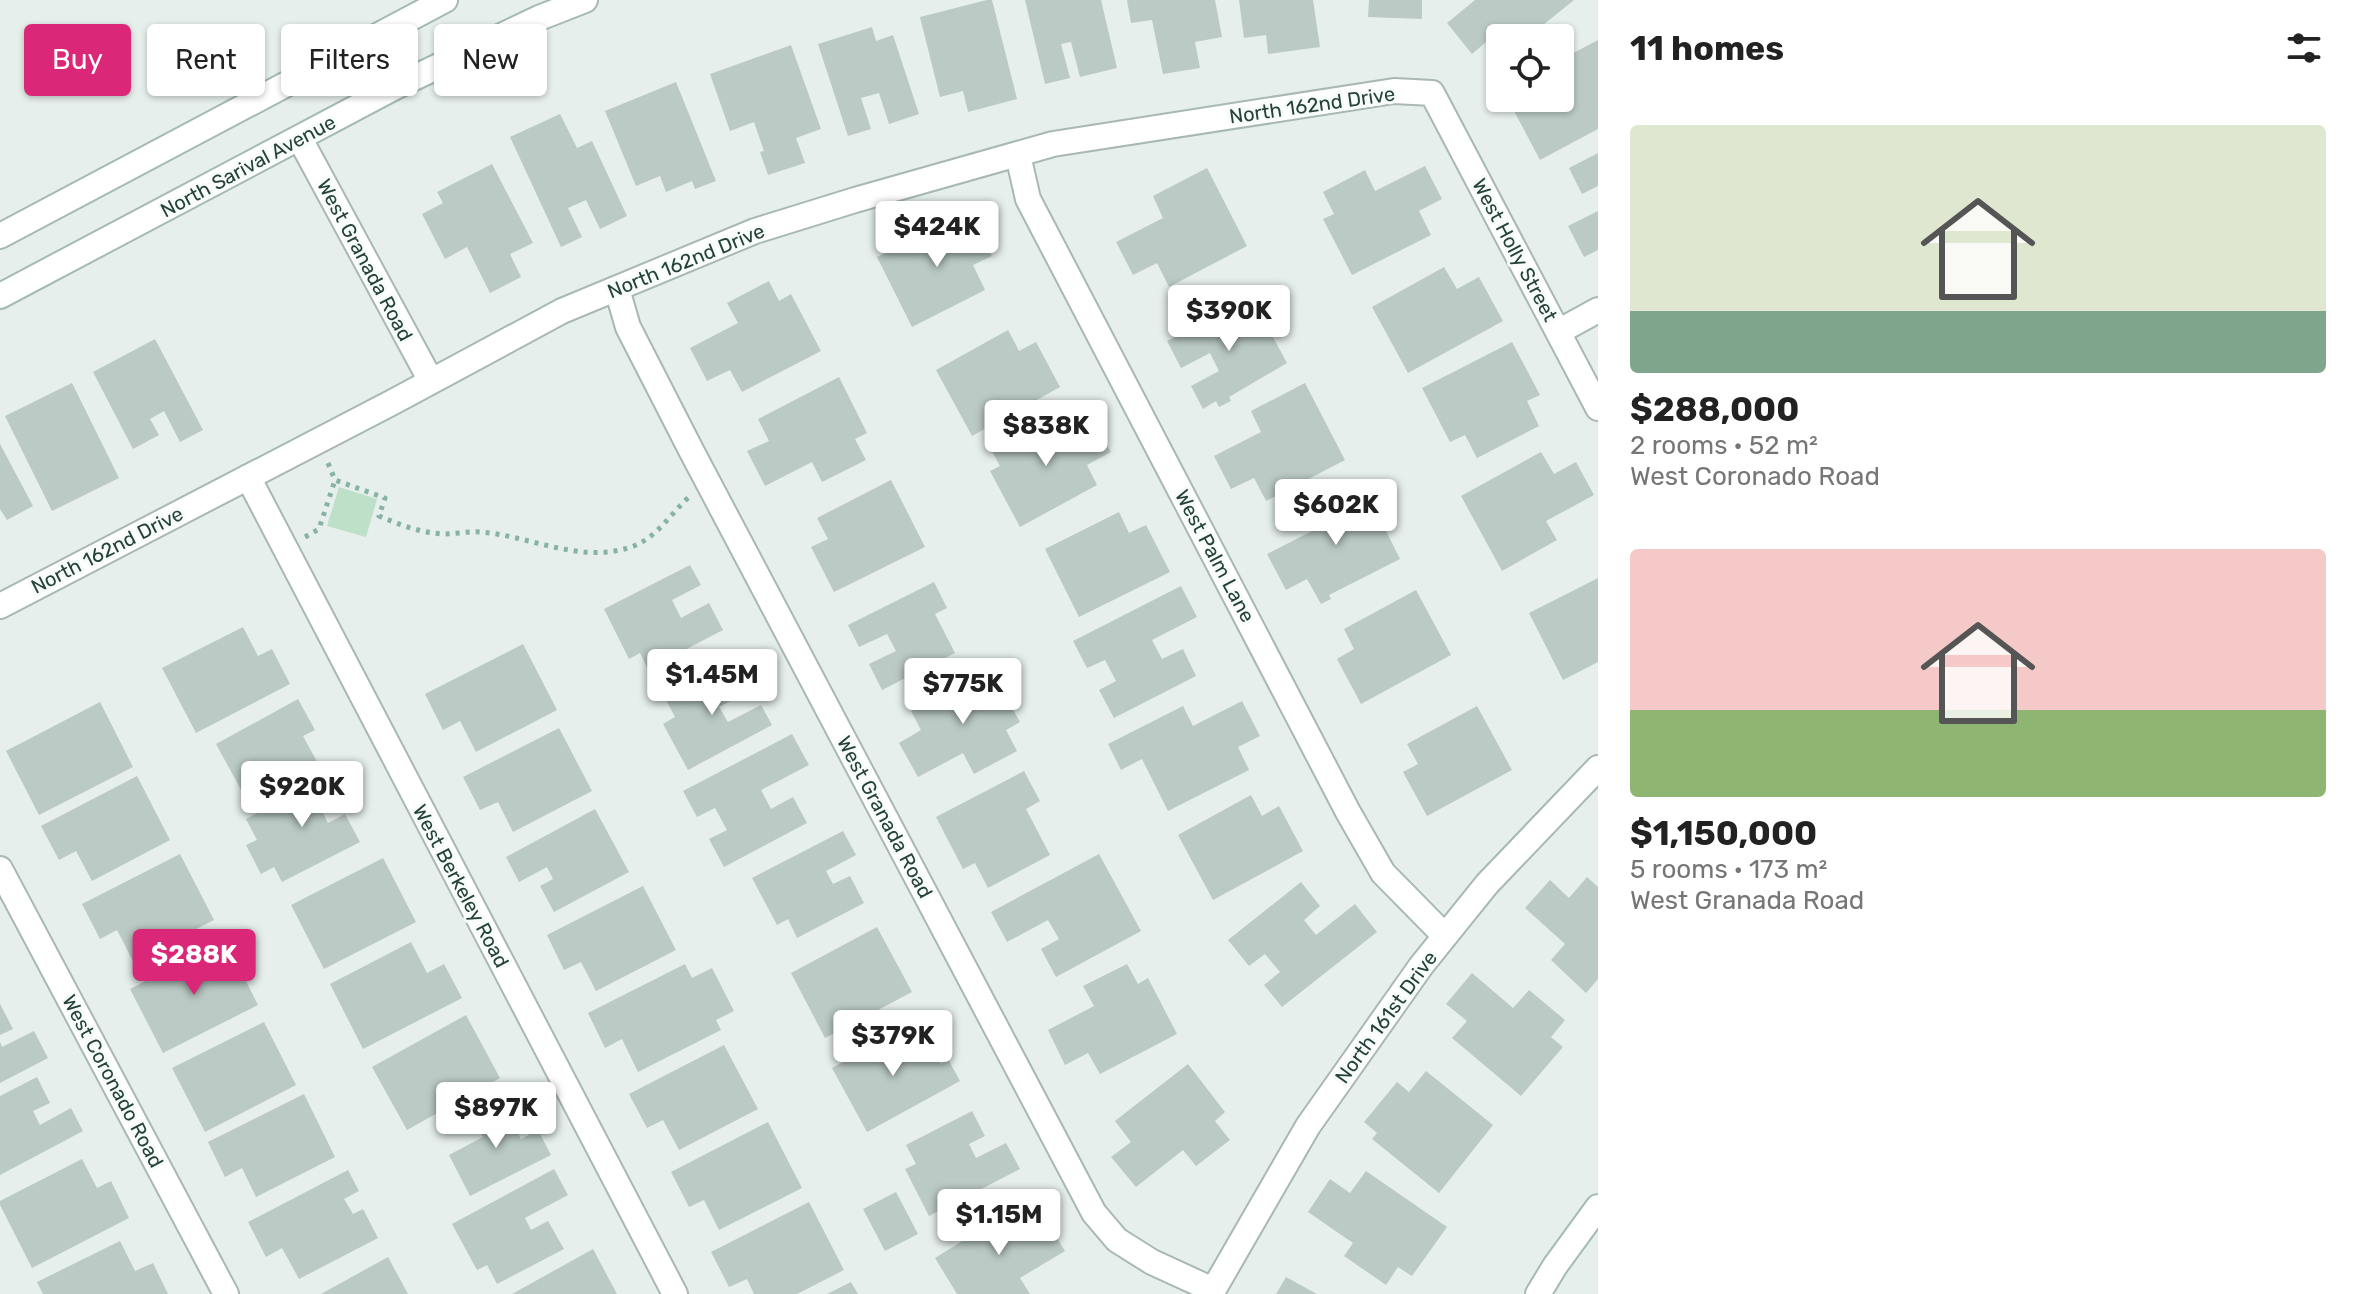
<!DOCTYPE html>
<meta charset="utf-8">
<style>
body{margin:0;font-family:Rubik,sans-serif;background:#f2f2f2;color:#222;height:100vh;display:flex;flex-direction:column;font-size:30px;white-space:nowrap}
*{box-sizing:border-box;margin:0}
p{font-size:26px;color:#767676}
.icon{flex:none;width:44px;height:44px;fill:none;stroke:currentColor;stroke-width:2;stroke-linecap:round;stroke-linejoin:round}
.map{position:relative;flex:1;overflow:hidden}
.sheet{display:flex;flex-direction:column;background:#fff;width:760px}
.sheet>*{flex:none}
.guide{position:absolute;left:24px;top:24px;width:760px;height:72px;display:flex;gap:16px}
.fabs{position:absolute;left:1486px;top:24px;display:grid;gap:16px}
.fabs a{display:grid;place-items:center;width:88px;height:88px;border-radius:8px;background:#fff;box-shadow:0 2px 6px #0004;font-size:40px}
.price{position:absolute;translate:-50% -68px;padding:0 18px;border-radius:8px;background:#fff;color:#222;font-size:26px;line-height:52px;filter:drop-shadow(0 2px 4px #0008)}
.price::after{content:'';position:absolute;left:50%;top:48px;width:24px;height:18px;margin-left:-12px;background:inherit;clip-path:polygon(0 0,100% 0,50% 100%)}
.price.active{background:#db2777;color:#fff}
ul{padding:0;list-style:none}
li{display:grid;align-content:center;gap:16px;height:424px;padding:0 32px}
li span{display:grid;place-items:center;height:248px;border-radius:8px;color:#555}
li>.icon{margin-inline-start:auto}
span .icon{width:144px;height:144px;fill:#fffc;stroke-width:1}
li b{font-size:34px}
h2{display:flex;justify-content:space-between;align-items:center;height:96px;padding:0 32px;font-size:34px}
.tag{padding:0 28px;border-radius:8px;background:#fff;box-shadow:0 2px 6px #0004;font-size:28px;line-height:72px}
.tag.active{background:#db2777;color:#fff}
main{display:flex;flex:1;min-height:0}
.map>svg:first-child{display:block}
</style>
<main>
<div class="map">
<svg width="1598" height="1294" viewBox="0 0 1598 1294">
<rect width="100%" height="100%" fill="#e6efeb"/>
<path fill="#bfe0c8" d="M339,487L377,499L366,537L327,526Z"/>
<path fill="#bbcac4" d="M987,0H992L1017,99L968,112L963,91L940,97L920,17Z
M1025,0H1101L1117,68L1080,77L1071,42L1061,44L1070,78L1045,84Z
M1127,0H1215L1222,37L1195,42L1200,68L1163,74L1152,20L1131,23Z
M1239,0H1313L1320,47L1268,54L1266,35L1244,38Z
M1369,0H1422V19L1368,17Z
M1475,0H1574L1527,38H1500V48L1492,37L1472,54L1447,23Z
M872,27L876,41L893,35L919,114L889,124L879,93L861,98L871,129L848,136L818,44Z
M1598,40V129L1540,160L1514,111L1539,98H1560V60Z
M791,45L821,129L796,138L805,163L768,175L760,152L764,151L754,122L730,131L710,74Z
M676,82L716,181L695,189L692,181L666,192L660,176L636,186L605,111Z
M560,114L577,148L592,141L627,216L600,229L586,200L568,208L582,237L561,247L510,137Z
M1598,153V186L1582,194L1569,168Z
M492,164L533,243L510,254L521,277L490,293L467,247L445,259L422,214L443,203L437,192Z
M1425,166L1442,199L1419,211L1431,235L1352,275L1323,219L1334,214L1323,192L1365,170L1375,191Z
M1207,168L1247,246L1169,287L1157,263L1133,275L1116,242L1163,218L1153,196Z
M969,211L992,256L973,265L985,290L912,327L877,257Z
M1598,211V250L1584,257L1568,226Z
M1444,267L1457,289L1479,277L1503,321L1408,373L1372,307Z
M769,281L779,301L791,294L821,351L742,392L730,370L707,381L690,348L738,323L727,303Z
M1240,303L1249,319L1260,313L1287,363L1229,397L1231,401L1219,407L1216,401L1203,409L1191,386L1219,371L1210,353L1181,368L1167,341Z
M1008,330L1019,351L1036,342L1060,387L972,436L936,370Z
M155,339L203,430L180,442L164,411L150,419L159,435L133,449L93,372Z
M1512,342L1540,395L1527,401L1539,426L1477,458L1465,435L1450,442L1422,388Z
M839,377L867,433L855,439L866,460L822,482L812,462L765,486L747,451L769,441L758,419Z
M72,383L119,478L52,511L5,416Z
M1305,383L1345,460L1266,501L1254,478L1231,489L1214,456L1261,432L1251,411Z
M1091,416L1111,452L1087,465L1097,485L1020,527L990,471L1000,466L989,446L1032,423L1043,443Z
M0,444L33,506L7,520L0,509Z
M1541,452L1554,474L1576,462L1594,495L1546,521L1557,540L1502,571L1461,496Z
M891,480L925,547L834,592L811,547L828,539L817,518Z
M1347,487L1358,508L1371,501L1400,559L1329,595L1331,599L1321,604L1307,579L1286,590L1267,554L1314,530L1303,510Z
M1119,512L1129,533L1146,525L1170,572L1079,617L1045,549Z
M690,565L701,585L672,600L681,618L709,603L723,630L648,669L640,653L629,659L604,609Z
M1598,578V662L1563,680L1529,613Z
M934,582L947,608L935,614L955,653L882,690L869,664L896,651L887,634L859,647L848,625Z
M1181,586L1197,617L1152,640L1162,659L1183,649L1196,676L1114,718L1099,690L1116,681L1105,660L1087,668L1073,641Z
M1416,590L1451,655L1361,704L1337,659L1354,649L1344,629Z
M243,627L258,656L272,649L290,684L196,733L162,668Z
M523,644L557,710L476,752L460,721L443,730L425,694Z
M738,661L753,689L719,707L728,722L761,705L772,725L688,770L663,724L675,717L666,700Z
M989,667L1020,722L1006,730L1017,751L974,774L963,753L918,777L899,743L921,730L911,711Z
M298,699L315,730L303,736L320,767L250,806L216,744Z
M1242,701L1260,736L1238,747L1249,770L1168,811L1142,759L1121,770L1108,744L1183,706L1193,726Z
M100,702L133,767L39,815L6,751Z
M1477,706L1512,770L1427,816L1403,772L1418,764L1407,744Z
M559,728L592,791L513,832L498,802L480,810L463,777Z
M792,734L809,765L761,790L771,809L793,797L807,823L724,867L709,839L727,830L715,808L697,817L683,791Z
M340,770L353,795L322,811L328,823L345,814L360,842L282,882L274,867L261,874L246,845L257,840L246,819Z
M1024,771L1040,801L1026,809L1050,855L988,888L975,863L963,869L936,817Z
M137,776L170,840L92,881L76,851L59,860L41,826Z
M1251,795L1262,816L1279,806L1303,851L1213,900L1178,835Z
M595,809L629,872L554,912L540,886L553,879L547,867L519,882L506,857Z
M843,831L856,855L826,871L833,884L850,876L864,903L797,938L788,919L777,925L752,878Z
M180,854L214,920L133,961L117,930L100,939L82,904Z
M1099,854L1141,931L1056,977L1041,949L1059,939L1048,920L1007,942L991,912Z
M383,858L416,922L324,969L291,905Z
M1587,877L1598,887V979L1586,993L1551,960L1565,944L1525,908L1550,880L1569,898Z
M1301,882L1320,906L1304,920L1316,935L1355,904L1377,932L1282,1007L1264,985L1280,972L1265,954L1249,966L1228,940Z
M643,886L676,950L596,991L581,962L564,970L547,935Z
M877,927L912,992L825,1038L791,973Z
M225,940L258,1005L163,1053L130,989Z
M411,942L427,973L444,964L462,998L363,1049L330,984Z
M685,964L692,978L712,968L734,1011L716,1020L721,1030L638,1072L622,1039L605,1048L588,1013Z
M1127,964L1138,984L1148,978L1177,1034L1100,1074L1088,1053L1065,1065L1048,1030L1094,1006L1083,986Z
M1472,973L1513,1008L1529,990L1565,1020L1551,1037L1563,1047L1521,1096L1452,1038L1467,1021L1446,1004Z
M0,1004L13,1029L0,1035Z
M466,1015L500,1078L407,1130L372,1067Z
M264,1022L296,1085L205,1132L172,1068Z
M905,1028L916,1049L929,1042L941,1064L948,1059L960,1081L867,1132L832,1068Z
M34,1031L48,1058L0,1083V1042L2,1047Z
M724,1045L758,1109L679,1150L663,1120L647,1128L629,1094Z
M1188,1064L1225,1112L1215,1121L1230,1140L1196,1166L1183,1150L1136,1187L1111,1157L1131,1142L1115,1121Z
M1426,1071L1493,1125L1439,1193L1372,1139L1377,1133L1364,1122L1397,1082L1409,1092Z
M37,1077L50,1103L33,1111L40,1125L71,1108L83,1131L0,1175V1096Z
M304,1094L335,1157L256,1197L242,1168L225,1177L208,1142Z
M500,1097L521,1139L538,1130L551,1155L470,1196L449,1155L483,1137L470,1113Z
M972,1111L985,1136L969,1144L976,1158L1006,1143L1020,1169L929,1216L905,1169L916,1164L906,1145Z
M768,1122L802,1188L719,1230L704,1200L689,1207L671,1172Z
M82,1159L97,1188L111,1181L129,1218L32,1268L0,1205V1201Z
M554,1169L568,1195L525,1218L531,1230L548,1221L564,1249L497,1284L487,1265L477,1270L452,1224Z
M348,1170L359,1191L344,1199L353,1214L363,1209L378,1238L299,1279L282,1248L266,1257L248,1222Z
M1366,1171L1447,1227L1412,1276L1398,1267L1386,1285L1344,1256L1353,1243L1308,1212L1330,1179L1350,1193Z
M896,1192L918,1234L885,1251L863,1209Z
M809,1202L844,1270L797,1294H754L747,1279L729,1287L711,1252Z
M1009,1212L1021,1231L1044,1217L1065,1251L1020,1278L1030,1294H957L935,1258Z
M120,1241L135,1271L153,1263L168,1294H43L37,1282Z
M593,1249L617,1294H512Z
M388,1257L408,1294H321Z
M1286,1277L1317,1294H1276Z
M851,1282L858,1294H827Z"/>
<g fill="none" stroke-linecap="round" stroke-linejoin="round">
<defs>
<path id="street" d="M300,139L431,381
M1018,155L1028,199L1348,812L1383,873L1445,936
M617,289L628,327L692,452L1094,1213L1117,1240L1152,1262L1213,1290
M1558,332L1598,310
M248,477L675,1294
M0,606L393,402L562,311L755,231L855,200L1053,144L1394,91L1432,93L1598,408
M0,869L226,1294
M1211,1294L1308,1126L1421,966L1487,884L1598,768"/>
<path id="secondary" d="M0,236L445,0
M0,296L397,86L539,18L585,0
M1538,1294L1555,1266L1598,1207"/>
</defs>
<use href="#street" stroke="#a8b8b2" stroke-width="28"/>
<use href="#secondary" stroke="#a4bbb3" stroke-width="28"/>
<path stroke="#86b3a5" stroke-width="5" stroke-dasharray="4 6" stroke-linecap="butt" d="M328,463L335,480L385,498L379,516C400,525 421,533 444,534C456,534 469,531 481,532C530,536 578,563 628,548C656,540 669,515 689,497
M305,537L319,529L335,480"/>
<use href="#street" stroke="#fff" stroke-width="24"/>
<use href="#secondary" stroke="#fff" stroke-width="24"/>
</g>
<g text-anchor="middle" stroke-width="6" stroke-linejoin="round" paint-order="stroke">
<g font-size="20" fill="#24423a" stroke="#f7fbf9">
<text transform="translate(1312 105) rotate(-8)" y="7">North 162nd Drive</text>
<text transform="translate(248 166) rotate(-28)" y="7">North Sarival Avenue</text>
<text transform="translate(1515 250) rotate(62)" y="7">West Holly Street</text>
<text transform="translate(365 260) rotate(62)" y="7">West Granada Road</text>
<text transform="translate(686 261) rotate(-22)" y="7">North 162nd Drive</text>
<text transform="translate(107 550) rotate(-27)" y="7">North 162nd Drive</text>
<text transform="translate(1215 556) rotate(62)" y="7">West Palm Lane</text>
<text transform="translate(885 817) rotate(62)" y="7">West Granada Road</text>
<text transform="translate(461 886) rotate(62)" y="7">West Berkeley Road</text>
<text transform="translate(1386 1017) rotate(-54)" y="7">North 161st Drive</text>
<text transform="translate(113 1081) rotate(62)" y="7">West Coronado Road</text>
</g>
</g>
</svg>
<div class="fabs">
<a><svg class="icon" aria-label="locate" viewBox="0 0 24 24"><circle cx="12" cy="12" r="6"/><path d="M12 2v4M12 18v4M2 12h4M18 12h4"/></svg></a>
</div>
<b class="price" style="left:937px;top:269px">$424K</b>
<b class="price" style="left:1229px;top:353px">$390K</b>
<b class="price" style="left:1046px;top:468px">$838K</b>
<b class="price" style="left:1336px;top:547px">$602K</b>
<b class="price" style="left:712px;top:717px">$1.45M</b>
<b class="price" style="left:963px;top:726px">$775K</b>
<b class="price" style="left:302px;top:829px">$920K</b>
<b class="price active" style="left:194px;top:997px">$288K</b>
<b class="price" style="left:893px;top:1078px">$379K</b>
<b class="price" style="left:496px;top:1150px">$897K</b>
<b class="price" style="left:999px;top:1257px">$1.15M</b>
<div class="guide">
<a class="tag active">Buy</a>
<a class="tag">Rent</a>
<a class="tag">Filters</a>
<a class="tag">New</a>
</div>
</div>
<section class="sheet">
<h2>11 homes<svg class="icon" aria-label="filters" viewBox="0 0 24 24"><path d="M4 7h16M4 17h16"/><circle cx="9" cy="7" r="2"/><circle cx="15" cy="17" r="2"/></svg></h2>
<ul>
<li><span style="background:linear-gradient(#dfe7d0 75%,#7fa58c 0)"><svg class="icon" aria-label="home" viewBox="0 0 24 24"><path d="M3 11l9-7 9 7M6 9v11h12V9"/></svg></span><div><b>$288,000</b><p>2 rooms · 52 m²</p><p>West Coronado Road</p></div></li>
<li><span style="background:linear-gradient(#f6c9c9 65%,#8fb573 0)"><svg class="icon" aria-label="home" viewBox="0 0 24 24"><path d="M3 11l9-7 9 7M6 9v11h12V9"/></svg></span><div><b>$1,150,000</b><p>5 rooms · 173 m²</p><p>West Granada Road</p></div></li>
</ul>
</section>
</main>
